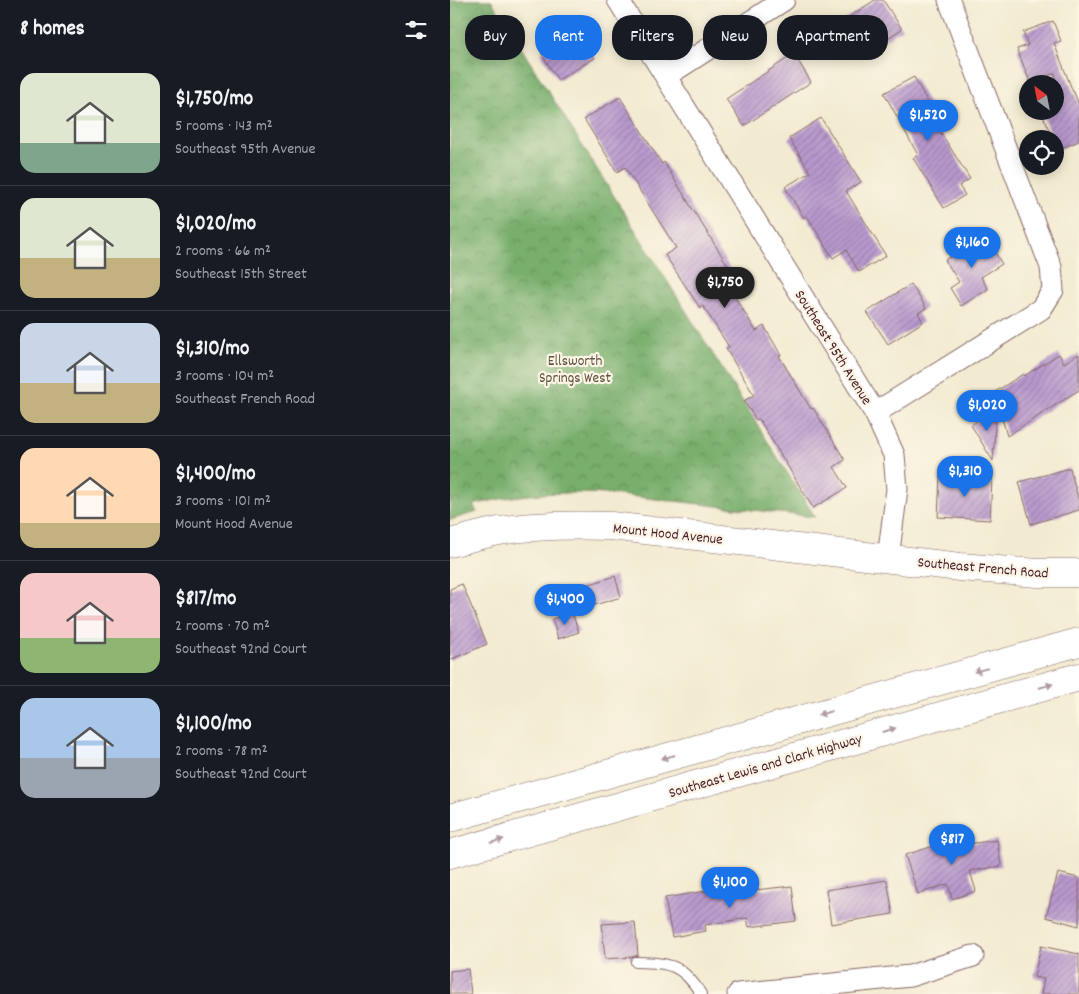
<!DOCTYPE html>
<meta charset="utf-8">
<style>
body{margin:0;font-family:Dekko,sans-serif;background:#20242c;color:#f1f3f6;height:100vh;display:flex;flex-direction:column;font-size:19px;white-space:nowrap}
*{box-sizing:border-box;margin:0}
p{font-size:16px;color:#9ea1a6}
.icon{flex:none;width:28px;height:28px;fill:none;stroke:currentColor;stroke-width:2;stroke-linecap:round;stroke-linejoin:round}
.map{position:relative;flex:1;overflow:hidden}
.details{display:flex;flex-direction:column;background:#171b24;width:450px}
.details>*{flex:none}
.guide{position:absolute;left:15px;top:15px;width:475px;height:45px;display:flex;gap:10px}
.needle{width:32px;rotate:328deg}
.tools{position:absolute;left:569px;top:75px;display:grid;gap:10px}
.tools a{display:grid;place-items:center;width:45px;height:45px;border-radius:50%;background:#171b24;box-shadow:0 2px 12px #0003;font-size:25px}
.price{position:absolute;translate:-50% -42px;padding:0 11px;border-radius:18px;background:#1a73e8;color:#fff;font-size:16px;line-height:32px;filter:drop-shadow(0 1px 2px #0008)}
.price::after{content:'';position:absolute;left:50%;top:30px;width:15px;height:11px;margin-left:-8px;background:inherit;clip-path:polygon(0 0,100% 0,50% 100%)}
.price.current{background:#222;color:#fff}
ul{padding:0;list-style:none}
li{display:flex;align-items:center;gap:15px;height:125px;padding:0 20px}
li+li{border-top:1px solid #363941}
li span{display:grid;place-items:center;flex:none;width:140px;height:100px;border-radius:15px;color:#555}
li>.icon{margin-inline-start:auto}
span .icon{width:60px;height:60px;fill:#fffc;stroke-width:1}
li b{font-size:21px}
h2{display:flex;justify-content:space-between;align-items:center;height:60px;padding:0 20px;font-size:21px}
.pill{padding:0 18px;border-radius:20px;background:#171b24;box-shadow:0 2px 12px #0003;font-size:18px;line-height:45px}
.pill.current{background:#1a73e8;color:#fff}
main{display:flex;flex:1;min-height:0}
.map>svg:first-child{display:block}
</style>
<main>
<section class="details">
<h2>8 homes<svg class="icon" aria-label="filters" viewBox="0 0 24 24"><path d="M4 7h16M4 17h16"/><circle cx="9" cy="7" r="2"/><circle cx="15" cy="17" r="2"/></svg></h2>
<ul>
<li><span style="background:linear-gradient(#dfe7d0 70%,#7fa58c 0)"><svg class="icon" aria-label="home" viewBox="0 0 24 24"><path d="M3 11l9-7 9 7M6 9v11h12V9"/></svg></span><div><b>$1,750/mo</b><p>5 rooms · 143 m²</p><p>Southeast 95th Avenue</p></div></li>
<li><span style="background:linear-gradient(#dfe7d0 60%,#c2b280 0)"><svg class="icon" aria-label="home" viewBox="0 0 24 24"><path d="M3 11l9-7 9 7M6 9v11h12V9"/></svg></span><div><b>$1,020/mo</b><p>2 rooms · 66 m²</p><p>Southeast 15th Street</p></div></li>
<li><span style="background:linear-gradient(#c9d6e8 60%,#c2b280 0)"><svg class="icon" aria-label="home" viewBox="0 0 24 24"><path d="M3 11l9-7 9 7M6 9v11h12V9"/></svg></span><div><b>$1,310/mo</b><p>3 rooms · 104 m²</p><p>Southeast French Road</p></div></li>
<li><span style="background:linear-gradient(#ffd9b3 75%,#c2b280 0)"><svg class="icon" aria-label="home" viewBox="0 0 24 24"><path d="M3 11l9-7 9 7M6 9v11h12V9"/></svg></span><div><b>$1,400/mo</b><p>3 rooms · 101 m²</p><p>Mount Hood Avenue</p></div></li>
<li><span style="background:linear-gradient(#f6c9c9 65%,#8fb573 0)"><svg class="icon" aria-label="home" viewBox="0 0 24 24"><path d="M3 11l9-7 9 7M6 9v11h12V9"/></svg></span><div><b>$817/mo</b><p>2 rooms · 70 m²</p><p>Southeast 92nd Court</p></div></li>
<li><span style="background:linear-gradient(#a9c7e8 60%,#9aa5b1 0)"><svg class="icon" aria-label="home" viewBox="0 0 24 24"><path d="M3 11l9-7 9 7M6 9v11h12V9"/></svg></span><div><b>$1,100/mo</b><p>2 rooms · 78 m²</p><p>Southeast 92nd Court</p></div></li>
</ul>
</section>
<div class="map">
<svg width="629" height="994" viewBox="0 0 629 994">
<defs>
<pattern id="forest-crowns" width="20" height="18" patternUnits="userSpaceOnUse" patternTransform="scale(1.25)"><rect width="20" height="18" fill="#78af6c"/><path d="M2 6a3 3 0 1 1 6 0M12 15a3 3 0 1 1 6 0" fill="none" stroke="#648e59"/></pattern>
<pattern id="building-hatch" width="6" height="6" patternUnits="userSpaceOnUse" patternTransform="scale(1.25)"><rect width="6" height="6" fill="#b999ce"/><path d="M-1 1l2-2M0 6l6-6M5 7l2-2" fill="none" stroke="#987ca7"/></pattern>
</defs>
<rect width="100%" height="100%" fill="#fcf5e5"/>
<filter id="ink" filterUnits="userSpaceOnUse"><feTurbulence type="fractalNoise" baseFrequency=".02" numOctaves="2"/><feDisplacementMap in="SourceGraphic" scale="10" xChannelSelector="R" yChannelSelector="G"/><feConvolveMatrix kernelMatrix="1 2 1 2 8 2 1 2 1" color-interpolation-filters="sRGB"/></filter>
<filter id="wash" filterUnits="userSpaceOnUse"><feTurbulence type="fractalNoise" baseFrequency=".0096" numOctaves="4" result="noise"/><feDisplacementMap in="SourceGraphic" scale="20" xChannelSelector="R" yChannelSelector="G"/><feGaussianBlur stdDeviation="1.12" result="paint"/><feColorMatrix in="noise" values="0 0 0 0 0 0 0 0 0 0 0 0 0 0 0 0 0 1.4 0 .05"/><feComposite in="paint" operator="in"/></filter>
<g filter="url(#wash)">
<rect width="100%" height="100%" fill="#f3ebd1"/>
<path fill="url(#forest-crowns)" stroke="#61674c" d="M0,0H41L365,517L170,495C134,492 97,492 62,497C49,499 36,502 23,505L27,512L0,520Z"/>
<g id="blocks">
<path fill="url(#building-hatch)" d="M425,0H433L452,29L412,54L405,42L388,52L375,32Z
M119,17L145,58L108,80L91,53L112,40L103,27Z
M603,21L611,41L604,43L623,92H624L629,105V141L607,150L605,145V139H603L591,111H605V73L580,82L567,49L578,45L573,32Z
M344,54L361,82L294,126L276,99Z
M464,77L489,123L486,125L520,179L509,186L515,195L494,208L463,158L468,155L434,93Z
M170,97L212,164L214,162L243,210L289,283L280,289L306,331L314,326L331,355L329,356L361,409L363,408L395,460L384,467L397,488L363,508L309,419L306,420L294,401L304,395L276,349L279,347L253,306L250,308L215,255L226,248L175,167L167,172L134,119Z
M371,118L411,182L396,191L436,256L409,272L396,250L383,258L357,216L354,218L335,187L360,172L339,138Z
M534,235L552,264L531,277L538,289L511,306L500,288L509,282L495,260Z
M461,284L476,308L468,313L473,322L438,344L417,312Z
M609,354L614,363L629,354V390L557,436L545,392L573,374L574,376Z
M546,409L543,461L521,425Z
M620,468L629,502V510L581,524L569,482Z
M490,476L542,479L540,520L488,517Z
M165,576L171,597L115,614L109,594Z
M12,584L37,644L0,660V589Z
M122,613L129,632L108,639L102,619Z
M509,838L511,845L547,840L551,866L520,871L526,891L502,899L498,884L468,894L455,855Z
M608,873L629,878V926L596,917Z
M437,880L443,914L381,924L376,890Z
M342,886L346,921L299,927L297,918L255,925L256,931L222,937L215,898L268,889L269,894Z
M185,922L188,955L182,957L155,959L152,924Z
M591,946L629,954V994H591L594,979L584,977Z
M18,969L21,994H0V971Z"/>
</g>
</g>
<g filter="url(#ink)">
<use href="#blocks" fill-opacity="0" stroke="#856665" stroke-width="1"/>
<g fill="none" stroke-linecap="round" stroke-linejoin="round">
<defs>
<path id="lane" d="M186,962C220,963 232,964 251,994"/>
<path id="street" d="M168,0L425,413L444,455L447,489L438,558
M216,76L334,0
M425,413L591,309L603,290L601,267L499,0
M288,994L460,976L523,956"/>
<path id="secondary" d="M0,543C16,539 33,534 49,531C86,525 124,525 161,526L510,567L588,573H629"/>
<path id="highway" d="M0,818L629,642
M0,854L629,677"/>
</defs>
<use href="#lane" stroke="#856665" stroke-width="12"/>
<use href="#street" stroke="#856665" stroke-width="23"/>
<use href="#secondary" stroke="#856665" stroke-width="29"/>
<use href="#highway" stroke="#856665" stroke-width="29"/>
<use href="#lane" stroke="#fff" stroke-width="10"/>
<use href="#street" stroke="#fff" stroke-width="21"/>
<use href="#secondary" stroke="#fff" stroke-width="28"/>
<use href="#highway" stroke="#fff" stroke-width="28"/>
</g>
<defs><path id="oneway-solid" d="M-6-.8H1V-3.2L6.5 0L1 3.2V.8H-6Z" transform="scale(1.25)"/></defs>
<g fill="#ae9aa0">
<use href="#oneway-solid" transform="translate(531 670) rotate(164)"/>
<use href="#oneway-solid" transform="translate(596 686) rotate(-16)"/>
<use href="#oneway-solid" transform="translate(375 713) rotate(164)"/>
<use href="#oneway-solid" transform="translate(439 730) rotate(-16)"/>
<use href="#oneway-solid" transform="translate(218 757) rotate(164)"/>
<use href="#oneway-solid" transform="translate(47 841) rotate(-16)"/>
</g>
</g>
<g text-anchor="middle" stroke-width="4.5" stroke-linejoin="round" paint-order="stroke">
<g font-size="15" fill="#4a1f2b" stroke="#fcf5e5">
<text transform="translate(384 347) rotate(58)" y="5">Southeast 95th Avenue</text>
<text transform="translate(218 533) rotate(6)" y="5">Mount Hood Avenue</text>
<text transform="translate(533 567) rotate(5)" y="5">Southeast French Road</text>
<text transform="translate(315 765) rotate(-16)" y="5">Southeast Lewis and Clark Highway</text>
</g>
<g font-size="15" fill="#615344" stroke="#fcf5e5">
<text x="125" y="365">Ellsworth<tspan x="125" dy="17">Springs West</tspan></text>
</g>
</g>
</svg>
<div class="tools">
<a><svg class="needle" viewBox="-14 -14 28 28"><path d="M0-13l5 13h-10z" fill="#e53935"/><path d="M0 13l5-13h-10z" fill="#9ea1a6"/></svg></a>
<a><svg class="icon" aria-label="locate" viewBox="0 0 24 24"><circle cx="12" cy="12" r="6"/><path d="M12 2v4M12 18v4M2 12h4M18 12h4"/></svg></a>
</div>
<b class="price" style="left:478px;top:142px">$1,520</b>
<b class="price" style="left:522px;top:269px">$1,160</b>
<b class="price current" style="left:275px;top:309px">$1,750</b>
<b class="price" style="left:537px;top:432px">$1,020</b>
<b class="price" style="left:515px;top:498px">$1,310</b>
<b class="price" style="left:115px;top:626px">$1,400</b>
<b class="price" style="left:502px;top:866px">$817</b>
<b class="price" style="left:280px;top:909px">$1,100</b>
<div class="guide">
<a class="pill">Buy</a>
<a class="pill current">Rent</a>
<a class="pill">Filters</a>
<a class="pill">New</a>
<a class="pill">Apartment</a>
</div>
</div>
</main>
